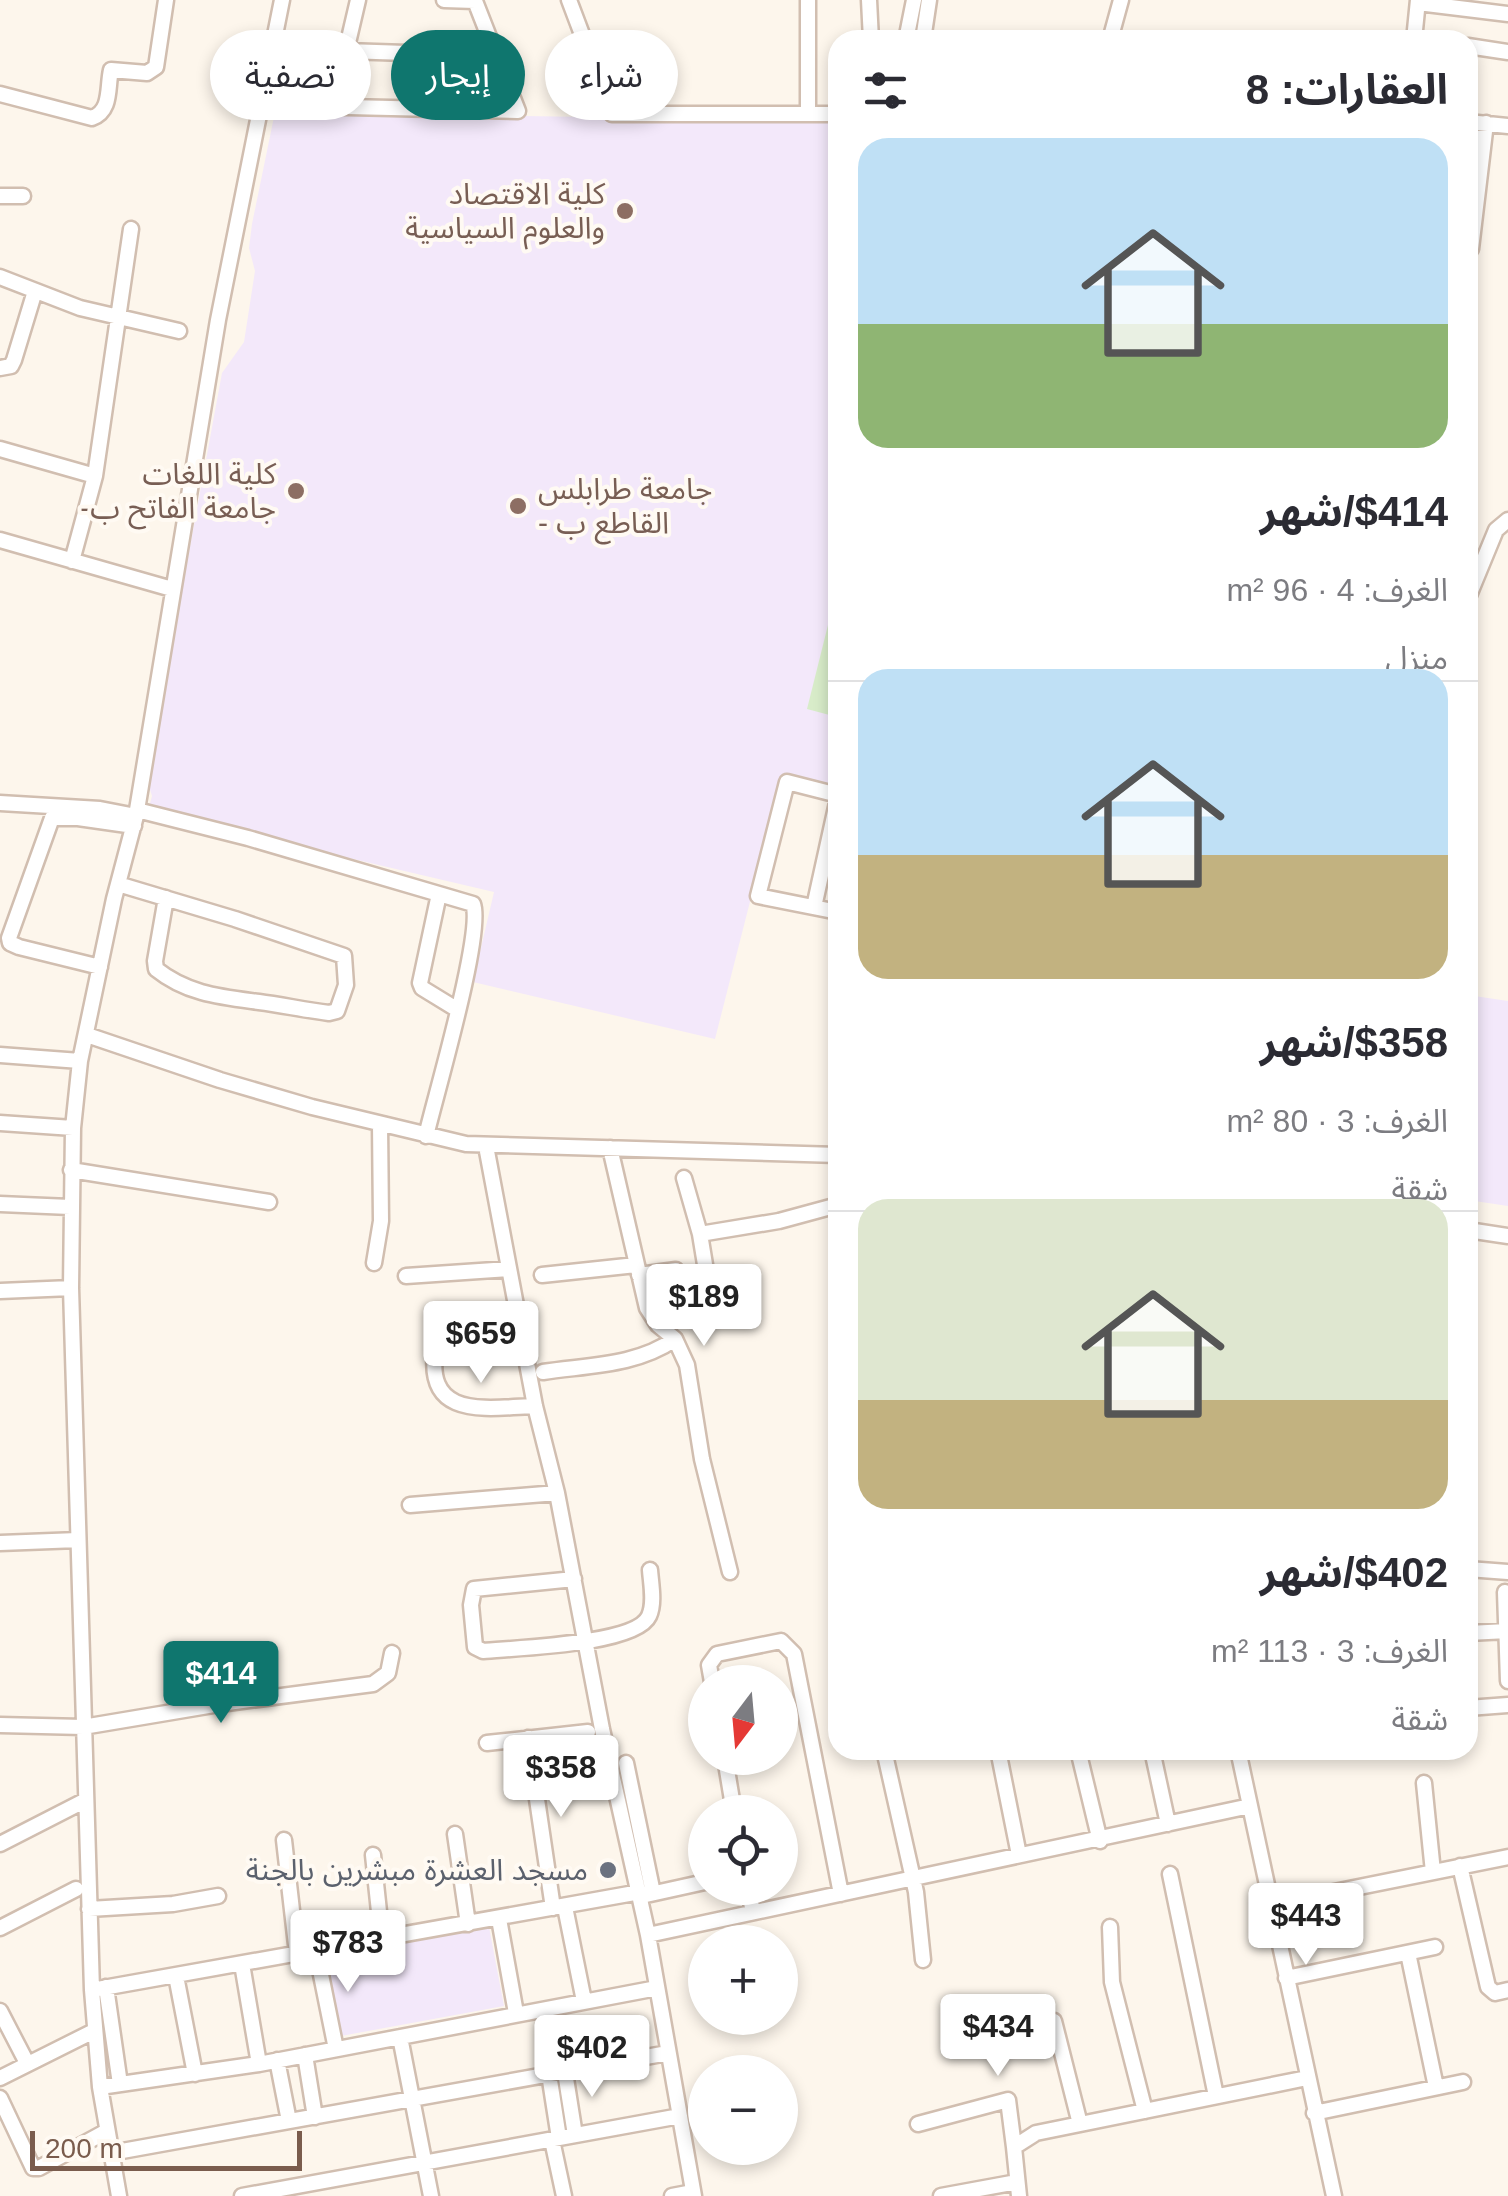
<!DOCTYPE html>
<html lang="ar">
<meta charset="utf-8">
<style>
body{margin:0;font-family:Helvetica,"Noto Sans Arabic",sans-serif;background:#f7f7f7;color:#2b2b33;direction:rtl;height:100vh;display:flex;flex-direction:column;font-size:38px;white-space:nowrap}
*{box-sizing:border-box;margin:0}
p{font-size:32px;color:#7c7c81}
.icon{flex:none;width:55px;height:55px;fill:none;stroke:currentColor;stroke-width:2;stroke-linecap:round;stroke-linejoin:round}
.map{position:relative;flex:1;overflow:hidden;direction:ltr}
.drawer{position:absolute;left:828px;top:30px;width:650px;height:1730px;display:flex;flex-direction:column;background:#fff;border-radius:30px;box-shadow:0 5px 15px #0003;direction:rtl}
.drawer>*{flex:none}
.guide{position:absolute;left:30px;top:30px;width:648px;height:90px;direction:rtl;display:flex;gap:20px}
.needle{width:65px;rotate:196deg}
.buttons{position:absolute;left:688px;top:1665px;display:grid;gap:20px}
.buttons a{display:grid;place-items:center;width:110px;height:110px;border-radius:50%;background:#fff;box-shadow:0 5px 15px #0003;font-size:50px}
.scale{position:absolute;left:30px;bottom:25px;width:272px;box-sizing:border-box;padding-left:10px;border:5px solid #7a5c4d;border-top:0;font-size:28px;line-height:35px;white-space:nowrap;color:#7a5c4d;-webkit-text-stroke:8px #fffaf3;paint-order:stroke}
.price{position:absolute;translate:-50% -85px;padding:0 22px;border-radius:10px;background:#fff;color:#222;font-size:32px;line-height:65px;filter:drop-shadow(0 2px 5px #0008)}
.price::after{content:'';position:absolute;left:50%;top:60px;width:30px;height:22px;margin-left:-15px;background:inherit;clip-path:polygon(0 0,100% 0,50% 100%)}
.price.on{background:#0f766e;color:#fff}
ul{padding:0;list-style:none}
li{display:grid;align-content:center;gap:20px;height:530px;padding:0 30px}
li+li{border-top:2px solid #e1e1e2}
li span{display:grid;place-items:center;height:310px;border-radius:30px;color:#555}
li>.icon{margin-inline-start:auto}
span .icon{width:180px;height:180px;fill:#fffc;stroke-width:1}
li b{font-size:42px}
h2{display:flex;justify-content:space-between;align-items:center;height:120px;padding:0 30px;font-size:42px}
.tag{padding:0 35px;border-radius:45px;background:#fff;box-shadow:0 5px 15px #0003;font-size:35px;line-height:90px}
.tag.on{background:#0f766e;color:#fff}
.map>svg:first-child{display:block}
</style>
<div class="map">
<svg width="1508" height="2196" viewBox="0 0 1508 2196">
<rect width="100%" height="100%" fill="#fdf6ec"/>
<path fill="#f3e8fa" d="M275,112L837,121V789L782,776L715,1039L473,982L494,892L148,811L152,796L147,780L222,373L244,342L255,271L249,248L252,224Z
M1468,995L1508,1001V1206L1468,1200Z
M489,1927L504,2006L341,2036L326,1957Z"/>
<path fill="#d8ecc9" d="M837,589L838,717H837L807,709Z"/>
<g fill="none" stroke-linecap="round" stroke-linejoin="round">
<defs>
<path id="minor" d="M569,0L612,114H838
M808,0V114
M869,0L871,40
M1418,3L1508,14
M906,40L914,0
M923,40L929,0
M1110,40L1121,0
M1414,40L1418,0
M1468,46L1508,52
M346,51L497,56
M0,94L92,118C112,111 107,87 111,70L147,73L156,67L166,0
M261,105L518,111L475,1L444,0
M333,107L358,0
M1468,122L1508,126
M0,196H23
M1471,249L1486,123
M0,277L80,308L179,331
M0,368L11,366L14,360L35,291
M0,449L95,476
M0,540L172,589
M72,561L95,476L131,229
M1468,598L1496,530L1508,520
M838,795L787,782L758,896L838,912
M0,803L100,809L136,816
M137,810L248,838L473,904C484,932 435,1097 426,1136
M118,884L235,919L344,956L346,985L337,1011L329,1013C305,1010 282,1005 259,1002C221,997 187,994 156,969L155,961L166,898
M439,894L420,983L422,988L458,1010
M814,907L838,798
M100,967L19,947L10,943L9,938L52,818H78L134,826
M87,1035L220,1080L312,1107L466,1144L838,1155
M0,1055L80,1061
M0,1123L73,1128
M486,1146L535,1406L557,1493L602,1729L648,1935L694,2196
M610,1148L647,1308L658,1325L675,1339L687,1365L702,1459L730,1572
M71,1170L269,1202
M684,1178L700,1234L711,1301
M0,1204L70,1207
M1468,1230L1508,1236
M700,1234L779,1221L838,1205
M374,1263L381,1221L380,1124
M542,1275L636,1265
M639,1275L676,1270
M406,1276L509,1269
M0,1291L71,1288
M436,1346C423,1420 485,1408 535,1406
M543,1372C589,1365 636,1366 675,1339
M410,1505L557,1493
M0,1543L78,1540
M1468,1569L1508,1572
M574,1579L474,1589L471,1605L475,1647L483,1651C513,1648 636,1645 649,1616C655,1603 651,1584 650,1570
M1505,1592L1508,1681
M1468,1633L1508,1631
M712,1682L709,1665L717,1654L781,1641L794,1654L841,1894
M1468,1708L1508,1705
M0,1725L83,1727L220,1704L373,1684L388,1673L392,1653
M528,1738L553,1908
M487,1743L588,1732
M884,1750L916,1892L923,1960
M998,1750L1019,1855
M1078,1750L1100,1841
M1152,1750L1168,1824
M1238,1750L1334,2196
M725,1758L734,1812
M626,1763L653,1893
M1424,1783L1433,1872
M455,1834L468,1924
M284,1840L297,1954
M0,1844L86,1800
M373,1855L382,1940
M1460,1866L1488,1987L1495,1993L1508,1990
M1170,1874L1216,2096
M748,1888L753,1912
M646,1895L705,1882
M1270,1905L1508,1857
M565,1907L584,2001
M89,1909L173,1904L218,1896
M499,1919L516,2013
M1110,1927L1112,1982L1145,2111
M0,1928L76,1889
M648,1935L1250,1806
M316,1950L336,2049
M1408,1953L1436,2087
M242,1964L259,2064
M176,1976L195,2074
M1286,1978L1435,1947
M106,1987L120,2084
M92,1990L640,1892
M0,2011L27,2063
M1054,2021L1080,2124
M400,2037L431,2196
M305,2055L315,2117
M277,2060L289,2121
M565,2072L575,2135
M549,2074L559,2138
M0,2078L94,2031
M100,2087L259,2064L657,1988
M0,2098L33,2168H39L107,2131
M1314,2113L1463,2082
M918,2124L1008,2100L1014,2147
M552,2140L564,2196
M111,2153L668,2053
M119,2196L100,2087L92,1990L71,1288L73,1128L80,1061L114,899L136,816L218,320L282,0
M242,2196L680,2116
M672,2196L693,2192
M941,2196L1017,2182
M1019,2196L1014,2147L1036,2133L1307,2078"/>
</defs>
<use href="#minor" stroke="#d1beb0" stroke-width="19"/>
<use href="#minor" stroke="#fff" stroke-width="14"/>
</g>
<g fill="#8d6e63" stroke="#fffaf3" stroke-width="4">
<circle cx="625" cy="211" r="10"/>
<circle cx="296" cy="491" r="10"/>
<circle cx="518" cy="506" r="10"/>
</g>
<circle fill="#6b7280" stroke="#fffaf3" stroke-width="4" cx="608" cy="1870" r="10"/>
<g text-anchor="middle" stroke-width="8" stroke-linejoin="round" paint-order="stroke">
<g font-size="30" fill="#785e54" stroke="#fffaf3" text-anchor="end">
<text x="605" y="204">كلية الاقتصاد<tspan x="605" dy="34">والعلوم السياسية</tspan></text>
<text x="276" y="484">كلية اللغات<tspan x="276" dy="34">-جامعة الفاتح ب</tspan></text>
<text x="538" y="499" text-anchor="start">جامعة طرابلس<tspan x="538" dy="34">- القاطع ب</tspan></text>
</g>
<g font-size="30" fill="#5b616d" stroke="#fffaf3" text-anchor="end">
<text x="588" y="1880">مسجد العشرة مبشرين بالجنة</text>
</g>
</g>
</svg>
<div class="buttons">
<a><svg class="needle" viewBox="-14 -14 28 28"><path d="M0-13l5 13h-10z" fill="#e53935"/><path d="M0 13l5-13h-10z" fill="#7c7c81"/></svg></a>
<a><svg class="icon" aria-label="locate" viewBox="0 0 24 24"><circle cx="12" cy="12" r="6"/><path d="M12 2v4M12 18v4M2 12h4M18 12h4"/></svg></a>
<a>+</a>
<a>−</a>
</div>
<div class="scale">200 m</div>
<b class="price" style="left:704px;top:1349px">$189</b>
<b class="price" style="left:481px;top:1386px">$659</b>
<b class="price on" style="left:221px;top:1726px">$414</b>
<b class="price" style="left:561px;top:1820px">$358</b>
<b class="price" style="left:1306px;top:1968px">$443</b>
<b class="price" style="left:348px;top:1995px">$783</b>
<b class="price" style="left:998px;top:2079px">$434</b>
<b class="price" style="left:592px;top:2100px">$402</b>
<div class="guide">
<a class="tag">شراء</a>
<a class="tag on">إيجار</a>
<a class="tag">تصفية</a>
</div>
<section class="drawer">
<h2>العقارات: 8<svg class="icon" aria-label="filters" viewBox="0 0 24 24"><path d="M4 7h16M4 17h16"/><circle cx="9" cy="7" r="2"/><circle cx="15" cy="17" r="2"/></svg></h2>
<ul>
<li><span style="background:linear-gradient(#bfe0f5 60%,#8fb573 0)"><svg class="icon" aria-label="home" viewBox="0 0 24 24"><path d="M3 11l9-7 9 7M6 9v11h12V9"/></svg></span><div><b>$414/شهر</b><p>الغرف: 4 · 96 m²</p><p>منزل</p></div></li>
<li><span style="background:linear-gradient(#bfe0f5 60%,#c2b280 0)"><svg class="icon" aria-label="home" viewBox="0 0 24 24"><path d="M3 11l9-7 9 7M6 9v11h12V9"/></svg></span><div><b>$358/شهر</b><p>الغرف: 3 · 80 m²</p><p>شقة</p></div></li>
<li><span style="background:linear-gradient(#dfe7d0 65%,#c2b280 0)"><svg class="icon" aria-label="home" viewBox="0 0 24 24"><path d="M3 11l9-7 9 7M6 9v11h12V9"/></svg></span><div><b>$402/شهر</b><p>الغرف: 3 · 113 m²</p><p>شقة</p></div></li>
</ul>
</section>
</div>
